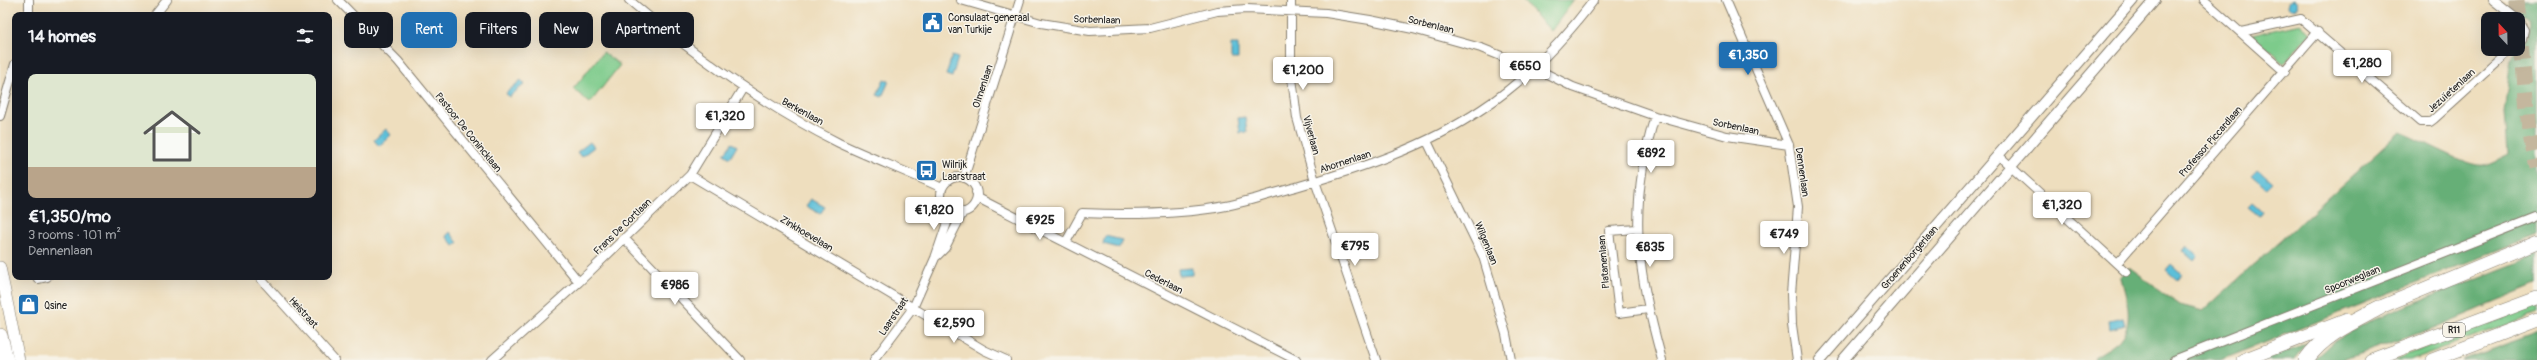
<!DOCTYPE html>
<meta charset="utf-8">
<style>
body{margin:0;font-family:Pangolin,sans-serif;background:#20242c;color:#f1f3f6;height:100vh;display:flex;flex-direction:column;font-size:15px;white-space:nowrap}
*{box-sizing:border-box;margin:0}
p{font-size:13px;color:#9ea1a6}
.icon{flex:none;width:22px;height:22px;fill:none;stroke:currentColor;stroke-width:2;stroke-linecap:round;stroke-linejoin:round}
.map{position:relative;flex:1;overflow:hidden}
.sheet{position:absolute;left:12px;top:12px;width:320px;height:268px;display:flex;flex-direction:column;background:#171b24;border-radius:8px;box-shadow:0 4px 16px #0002}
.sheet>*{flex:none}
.top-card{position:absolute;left:344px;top:12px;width:380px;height:36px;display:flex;gap:8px}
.needle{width:26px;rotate:338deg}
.controls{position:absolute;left:2481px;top:12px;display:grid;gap:8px}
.controls a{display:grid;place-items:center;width:44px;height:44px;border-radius:8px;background:#171b24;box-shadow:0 4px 16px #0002;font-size:20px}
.price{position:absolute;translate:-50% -34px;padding:0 9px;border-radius:4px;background:#fff;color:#222;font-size:13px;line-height:26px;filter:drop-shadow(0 1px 2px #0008)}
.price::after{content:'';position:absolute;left:50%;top:24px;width:12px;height:9px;margin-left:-6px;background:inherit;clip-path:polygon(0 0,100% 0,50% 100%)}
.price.active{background:#1f6fb2;color:#fff}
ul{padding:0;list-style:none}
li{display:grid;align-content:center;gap:8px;height:212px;padding:0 16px}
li+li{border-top:1px solid #363941}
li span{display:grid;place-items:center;height:124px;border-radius:8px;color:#555}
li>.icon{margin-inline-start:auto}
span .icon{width:72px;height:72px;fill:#fffc;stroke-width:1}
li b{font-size:17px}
h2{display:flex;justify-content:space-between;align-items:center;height:48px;padding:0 16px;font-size:17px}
.pill{padding:0 14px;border-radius:8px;background:#171b24;box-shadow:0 4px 16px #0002;font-size:14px;line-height:36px}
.pill.active{background:#1f6fb2;color:#fff}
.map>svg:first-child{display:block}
</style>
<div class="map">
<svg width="2537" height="360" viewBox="0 0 2537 360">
<rect width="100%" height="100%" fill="#f7f3e8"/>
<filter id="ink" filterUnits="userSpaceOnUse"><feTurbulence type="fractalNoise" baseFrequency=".025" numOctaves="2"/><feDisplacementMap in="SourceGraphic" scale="8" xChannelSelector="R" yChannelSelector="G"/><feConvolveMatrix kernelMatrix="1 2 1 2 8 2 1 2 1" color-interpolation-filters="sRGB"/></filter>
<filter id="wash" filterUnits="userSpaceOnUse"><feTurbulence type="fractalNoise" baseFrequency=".012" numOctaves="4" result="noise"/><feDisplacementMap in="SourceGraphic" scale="16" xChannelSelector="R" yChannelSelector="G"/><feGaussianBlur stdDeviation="0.9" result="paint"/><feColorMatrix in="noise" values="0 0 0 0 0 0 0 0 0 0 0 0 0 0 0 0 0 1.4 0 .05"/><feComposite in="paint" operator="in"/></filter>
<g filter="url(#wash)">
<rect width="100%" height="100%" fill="#eedebe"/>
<path fill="#7dcb8b" stroke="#4c7454" d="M1522,0H1574L1551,31Z
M2300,24L2311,32L2284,63L2252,35Z
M603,52L620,65L590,103L573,89Z
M2537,304V313L2410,360H2393Z"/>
<path fill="#66af77" stroke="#41664a" d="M2509,0H2537V235L2220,360H2095L2094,357C2102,352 2114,346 2120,339C2135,321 2126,298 2121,278L2129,268L2180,305L2203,311L2400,132C2419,138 2469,168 2484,165C2492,163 2500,158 2507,155L2504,112L2511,59L2528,38L2529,19Z
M2537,255V285L2431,329L2342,360H2313L2334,341L2373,319Z
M2537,332V360H2462L2531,335Z
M2308,343L2294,360H2262Z"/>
<path fill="#5bbfd9" stroke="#3c6e7a" d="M2288.5 5a4.5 4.5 0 1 1 9 0a4.5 4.5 0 1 1-9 0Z
M1231,44H1238V59H1231Z
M952,56L958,58L952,77L946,75Z
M884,79L889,81L882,97L877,95Z
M521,80L525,84L509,97L506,93Z
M1245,117L1247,132L1240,133L1238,118Z
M386,129L391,135L379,146L374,140Z
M590,142L594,147L581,157L577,152Z
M732,143L737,146L730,158L724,154Z
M2257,169L2272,182L2266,188L2251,175Z
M811,199L825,207L820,214L806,206Z
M2252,203L2262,212L2259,216L2248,207Z
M450,232L458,243L454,246L446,236Z
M1105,236L1122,240L1119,248L1103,244Z
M2187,246L2198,256L2194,261L2183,251Z
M2171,264L2182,274L2177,280L2166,270Z
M1192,268V275L1179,276L1178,269Z
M2123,318L2125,325L2110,329L2109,321Z"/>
</g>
<g filter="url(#ink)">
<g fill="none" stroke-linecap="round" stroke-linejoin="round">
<path stroke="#c4b79e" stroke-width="15" stroke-dasharray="15 8" stroke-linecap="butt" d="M2517,0L2529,131L2537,168"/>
<defs>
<path id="minor" d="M338,0L398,61L579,282
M629,0C694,55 763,105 839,143C873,159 908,172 942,188
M961,0L1041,23L1090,31L1150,28L1217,11L1247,9L1326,13L1370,20L1413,29L1481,48L1506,58L1530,71L1545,73L1573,87L1655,116L1727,136L1789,145
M1291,0V70L1297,118L1315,181L1376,360
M1726,0L1789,145L1798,207L1791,294L1792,325L1797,360
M2204,0L2285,72
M2493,0L2517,19
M29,15V0
M155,15L167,0
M2518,20L2524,30L2522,39L2518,43
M2241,32L2301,19L2420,122H2430L2434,119L2511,49
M0,116L15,64
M1655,116C1627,209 1637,269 1662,360
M1427,141L1483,256L1506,334L1511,360
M1998,155L2126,272
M690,175L984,350L1006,360
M941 195a18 18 0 1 1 36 0a18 18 0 1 1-36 0Z
M964,178L1020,0
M976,192L978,198L1296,360
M1637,229L1609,231L1619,313L1648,309
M625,239L740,360
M1066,242L1082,213C1130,215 1179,215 1226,206C1250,201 1273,193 1296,187C1361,168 1426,147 1482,109C1526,80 1563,41 1594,0
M937,256L945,248L963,212
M2117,263L2318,32
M37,277L38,279L47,277
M259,277L334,360
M492,360L579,282L690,175L743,88
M874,360L913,308L935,258L951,211
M2174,360L2537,217"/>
<path id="tertiary" d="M1820,360L2133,0
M1843,360L2155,0"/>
<path id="secondary" d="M0,267L19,360"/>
<path id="trunk" d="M2371,311L2537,242
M2243,360L2347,320
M2371,360L2537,298
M2432,360L2537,320"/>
<path id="motorway" d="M0,336L6,360
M2306,360C2323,335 2353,322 2379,308"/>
</defs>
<use href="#minor" stroke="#857d6d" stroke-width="10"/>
<use href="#tertiary" stroke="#857d6d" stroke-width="12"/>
<use href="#secondary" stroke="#857d6d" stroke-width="12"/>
<use href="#trunk" stroke="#857d6d" stroke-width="14"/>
<use href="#motorway" stroke="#857d6d" stroke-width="16"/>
<use href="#minor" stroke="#fff" stroke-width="8"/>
<use href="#tertiary" stroke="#fff" stroke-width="10"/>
<use href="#secondary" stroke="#fff" stroke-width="11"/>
<use href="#trunk" stroke="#fff" stroke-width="13"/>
<use href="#motorway" stroke="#fff" stroke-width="15"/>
</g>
</g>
<defs>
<symbol id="civic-square" viewBox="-11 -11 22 22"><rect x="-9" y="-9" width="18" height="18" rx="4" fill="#1f6fb2" stroke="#f7f3e8"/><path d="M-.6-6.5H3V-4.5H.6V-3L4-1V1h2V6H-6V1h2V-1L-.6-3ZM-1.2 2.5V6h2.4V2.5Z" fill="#fff"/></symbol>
<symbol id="bus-square" viewBox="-11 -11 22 22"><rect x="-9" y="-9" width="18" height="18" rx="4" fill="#1f6fb2" stroke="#f7f3e8"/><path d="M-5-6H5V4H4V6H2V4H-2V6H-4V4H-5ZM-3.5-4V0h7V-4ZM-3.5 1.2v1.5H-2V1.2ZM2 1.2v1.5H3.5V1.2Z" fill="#fff"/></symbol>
<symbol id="shop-square" viewBox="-11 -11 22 22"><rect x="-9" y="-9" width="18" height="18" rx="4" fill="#1f6fb2" stroke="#f7f3e8"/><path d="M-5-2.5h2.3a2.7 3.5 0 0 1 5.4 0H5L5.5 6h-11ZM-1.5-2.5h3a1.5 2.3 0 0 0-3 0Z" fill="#fff"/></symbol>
</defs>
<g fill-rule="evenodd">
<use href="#civic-square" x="920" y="10" width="25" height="25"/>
<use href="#bus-square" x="914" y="158" width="25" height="25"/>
<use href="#shop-square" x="16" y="292" width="25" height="25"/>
</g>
<g text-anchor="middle" stroke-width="3" stroke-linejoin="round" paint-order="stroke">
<rect fill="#f7f3e8" stroke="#5e5c59" stroke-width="1" x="2443" y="323" width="22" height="14" rx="3"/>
<g font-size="9" font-weight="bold" fill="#1c1c1c">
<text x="2454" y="333">R11</text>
</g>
<g font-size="10" fill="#1c1c1c" stroke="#f7f3e8" text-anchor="start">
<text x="948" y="21">Consulaat-generaal<tspan x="948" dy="12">van Turkije</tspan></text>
<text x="942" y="168">Wilrijk<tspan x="942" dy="12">Laarstraat</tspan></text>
<text x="44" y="309">Qsine</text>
</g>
<g font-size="10" fill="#1c1c1c" stroke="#f7f3e8">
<text transform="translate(1097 19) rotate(2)" y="4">Sorbenlaan</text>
<text transform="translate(1431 24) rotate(14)" y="4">Sorbenlaan</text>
<text transform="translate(982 86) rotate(-72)" y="4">Olmenlaan</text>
<text transform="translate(2451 90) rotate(-42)" y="4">Jezuïetenlaan</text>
<text transform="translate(803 111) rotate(29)" y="4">Berkenlaan</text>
<text transform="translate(1736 126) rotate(12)" y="4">Sorbenlaan</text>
<text transform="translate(469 132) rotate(51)" y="4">Pastoor De Conincklaan</text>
<text transform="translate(1312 135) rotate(75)" y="4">Vijverlaan</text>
<text transform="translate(2210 141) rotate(-49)" y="4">Professor Piccardlaan</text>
<text transform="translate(1345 161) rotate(-18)" y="4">Ahornenlaan</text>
<text transform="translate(1803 172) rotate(82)" y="4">Dennenlaan</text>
<text transform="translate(622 226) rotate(-44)" y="4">Frans De Cortlaan</text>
<text transform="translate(807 233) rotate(31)" y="4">Zinkhoevelaan</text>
<text transform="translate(1487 243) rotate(68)" y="4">Wilgenlaan</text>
<text transform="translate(1909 257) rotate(-49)" y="4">Groenenborgerlaan</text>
<text transform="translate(1603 262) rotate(-95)" y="4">Platanenlaan</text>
<text transform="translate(2352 279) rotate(-22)" y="4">Spoorweglaan</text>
<text transform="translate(1164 281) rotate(27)" y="4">Cederlaan</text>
<text transform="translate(304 312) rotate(48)" y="4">Heistraat</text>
<text transform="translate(893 316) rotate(-56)" y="4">Laarstraat</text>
</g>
</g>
</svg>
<div class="controls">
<a><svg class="needle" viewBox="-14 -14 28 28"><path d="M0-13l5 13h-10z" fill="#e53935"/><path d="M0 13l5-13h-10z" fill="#9ea1a6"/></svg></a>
</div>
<b class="price active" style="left:1748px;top:76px">€1,350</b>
<b class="price" style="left:2362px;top:84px">€1,280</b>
<b class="price" style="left:1525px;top:87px">€650</b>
<b class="price" style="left:1303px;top:91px">€1,200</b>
<b class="price" style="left:725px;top:137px">€1,320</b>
<b class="price" style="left:1651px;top:174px">€892</b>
<b class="price" style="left:2062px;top:226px">€1,320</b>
<b class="price" style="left:934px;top:231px">€1,820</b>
<b class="price" style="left:1040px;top:241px">€925</b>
<b class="price" style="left:1784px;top:255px">€749</b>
<b class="price" style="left:1355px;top:267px">€795</b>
<b class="price" style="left:1650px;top:268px">€835</b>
<b class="price" style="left:675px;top:306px">€986</b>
<b class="price" style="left:954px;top:344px">€2,590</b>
<div class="top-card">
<a class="pill">Buy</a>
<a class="pill active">Rent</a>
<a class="pill">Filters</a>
<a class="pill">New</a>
<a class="pill">Apartment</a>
</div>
<section class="sheet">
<h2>14 homes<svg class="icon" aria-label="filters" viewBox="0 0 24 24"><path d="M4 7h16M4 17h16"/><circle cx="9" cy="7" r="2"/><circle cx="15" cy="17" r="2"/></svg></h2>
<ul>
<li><span style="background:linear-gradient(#dfe7d0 75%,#b9a48a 0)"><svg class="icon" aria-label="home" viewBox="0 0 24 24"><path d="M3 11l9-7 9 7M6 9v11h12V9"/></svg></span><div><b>€1,350/mo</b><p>3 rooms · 101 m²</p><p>Dennenlaan</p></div></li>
</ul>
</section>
</div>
